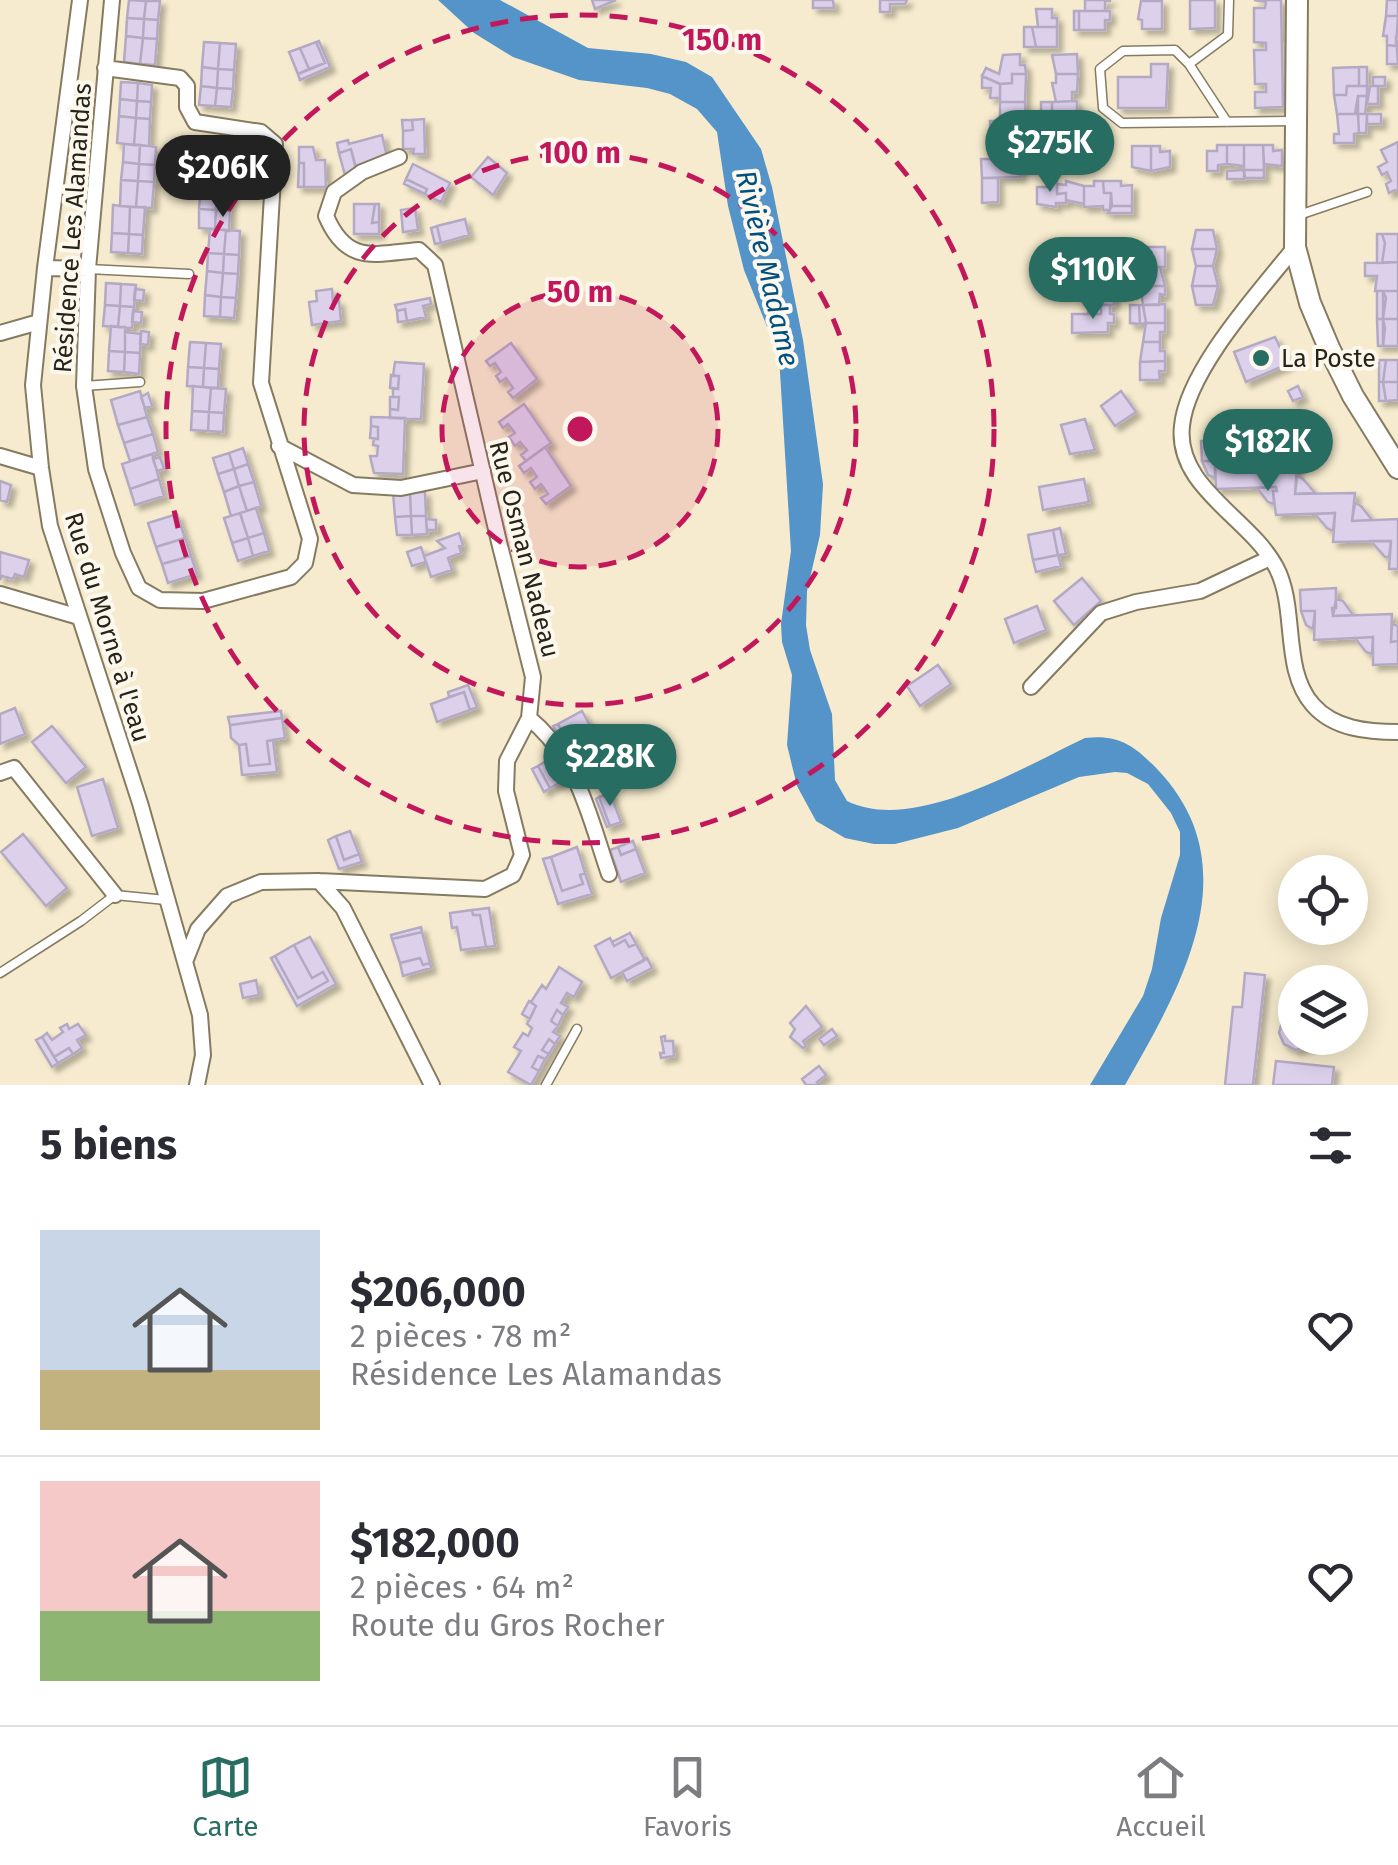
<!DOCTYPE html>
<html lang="fr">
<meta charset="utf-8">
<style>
body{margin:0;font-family:"Fira Sans",sans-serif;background:#f2f2f3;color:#2b2b33;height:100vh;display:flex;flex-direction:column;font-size:38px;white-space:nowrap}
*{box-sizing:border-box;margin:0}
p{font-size:32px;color:#7c7c81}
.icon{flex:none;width:55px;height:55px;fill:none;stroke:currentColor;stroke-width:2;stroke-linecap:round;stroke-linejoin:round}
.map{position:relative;height:1085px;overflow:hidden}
.details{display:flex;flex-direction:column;background:#fff;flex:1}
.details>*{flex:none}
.buttons{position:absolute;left:1278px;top:855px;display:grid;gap:20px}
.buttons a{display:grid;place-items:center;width:90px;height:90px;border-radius:50%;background:#fff;box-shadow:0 5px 25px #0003;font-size:50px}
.price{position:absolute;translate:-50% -85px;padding:0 22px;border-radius:35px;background:#276d61;color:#fff;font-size:32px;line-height:65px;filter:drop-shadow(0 2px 5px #0008)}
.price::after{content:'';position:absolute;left:50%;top:60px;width:30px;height:22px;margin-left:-15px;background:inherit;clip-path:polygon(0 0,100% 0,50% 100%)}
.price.selected{background:#222;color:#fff}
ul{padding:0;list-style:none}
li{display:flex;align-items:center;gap:30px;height:250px;padding:0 40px}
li+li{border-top:2px solid #e1e1e2}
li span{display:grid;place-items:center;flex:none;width:280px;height:200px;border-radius:0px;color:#555}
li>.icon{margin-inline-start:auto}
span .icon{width:120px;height:120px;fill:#fffc;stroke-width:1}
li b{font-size:42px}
h2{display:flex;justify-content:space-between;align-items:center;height:120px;padding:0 40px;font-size:42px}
.dock{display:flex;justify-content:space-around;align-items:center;height:140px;border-top:2px solid #e1e1e2;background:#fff;font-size:28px;color:#7c7c81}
.dock a{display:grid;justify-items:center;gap:5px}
.dock .selected{color:#276d61}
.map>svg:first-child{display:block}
</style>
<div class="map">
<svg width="1398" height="1085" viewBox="0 0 1398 1085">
<defs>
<filter id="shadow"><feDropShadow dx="5" dy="5" stdDeviation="2.5" flood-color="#0004"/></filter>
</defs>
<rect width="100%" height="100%" fill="#f6ebce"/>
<path fill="#5594c9" d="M438,0H500L588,48L651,54L686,62L712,77L761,149L772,187L803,340L823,484L820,535L807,591L806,625L810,650L832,714L835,780L847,801C914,834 1023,767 1085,738C1119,734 1135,746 1158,770C1251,868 1181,987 1125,1085H1090L1143,996L1152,969L1161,918L1180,855V832L1171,813L1148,784L1127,773L1115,772L1079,777L958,828L895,844H874L845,838L816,821L797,786L787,745L792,675L782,642L781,624L791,551L779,356L744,270L728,206L717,132L697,109L670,94L647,88L579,80L513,57L474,33Z"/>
<path fill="#dcd0eb" stroke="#b4a9c3" stroke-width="2.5" filter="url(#shadow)" d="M129,0L146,1L144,19L127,18Z
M592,0H616L595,9Z
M813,0H833L834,8H813Z
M880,0H907L905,4H890V12H880Z
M1085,0H1110V1H1105V11H1085Z
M1190,0H1215V28L1190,29Z
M1254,0H1281L1283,107L1255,108V92H1266V84H1255L1254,50H1266V43L1254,42V8H1265L1266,2Z
M1387,0H1398V16H1386Z
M146,1H160L158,20L144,19Z
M1141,1H1162V29H1142V20L1138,19Z
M1036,9H1052V18H1057V27H1038Z
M1074,11H1079V30H1074Z
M1079,11H1110V20H1105V30H1079Z
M1386,16H1398L1396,46L1387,45V36H1383Z
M127,18L144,19L143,38L126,36Z
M144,19L158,20L157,39L143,38Z
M1024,27H1032L1036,47H1024Z
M1032,27H1057V47H1036Z
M126,36L143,38L140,64L124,62Z
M1396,36L1398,64H1387V45L1396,46Z
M143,38L157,39L155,65L140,64Z
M319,41L330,67L300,80L298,74L325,63L316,42Z
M204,42L220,43L218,69L202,67Z
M316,42L325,63L309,69L300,48Z
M220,43L236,44L234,70L218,69Z
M300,48L309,69L298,74L289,52Z
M1020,54V65H1025L1026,74H1012V83L1000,84L982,76L986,68L999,74L1003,55Z
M1077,54L1078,74H1056L1052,55Z
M1151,64H1168L1166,108H1118V77H1151Z
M202,67L218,69L217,88L201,86Z
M1359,67V86H1347L1346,95H1334L1333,68Z
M1359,67H1367V86H1359Z
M218,69L234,70L233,89L217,88Z
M1012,74H1026L1025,102H1000V84L1012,83Z
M1056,74H1078L1077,92H1072V101L1056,102L1052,83H1056Z
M982,76L1000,84V98H990L991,88H982Z
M1373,77H1385V86H1373Z
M121,82L138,83L137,101L120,99Z
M138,83L152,85L151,102L137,101Z
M201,86L217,88L215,106L199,105Z
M1347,86H1367V96H1358L1355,114H1337L1334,95H1346Z
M1370,86H1378V104H1367Z
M217,88L233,89L231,107L215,106Z
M1358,96H1367L1365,114H1358Z
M120,99L137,101L136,118L119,116Z
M137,101L151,102L150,119L136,118Z
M1077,101V130H1056V121H1052V102Z
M1000,102H1025L1026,121H1000Z
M1041,102H1052V121H1056V130H1041Z
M1337,114H1358L1359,133L1354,134V143H1334V134H1339Z
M1358,114H1367L1366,133H1359Z
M1367,114H1381V124H1367Z
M119,116L136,118L134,145L117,143Z
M136,118L150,119L149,146L134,145Z
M424,119L425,154H413L414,149H403V131L413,130L412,120Z
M402,120H412L413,130L403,131Z
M990,121H1026V140H990Z
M1052,130H1077L1078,149H1072V158L1051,159Z
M382,135L387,157L355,166L351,149L339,153L337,143L348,140L349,144Z
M198,137H213L211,165L196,164Z
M213,137L228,138L227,166L211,165Z
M1021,139L1020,149H1026V159H1000V140Z
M1398,142V189L1389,193L1386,184L1391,181L1387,172L1382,175L1378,167L1387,162L1381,150Z
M124,144L140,145L139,164L123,162Z
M140,145L156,147L155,165L139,164Z
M1217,145H1227V164L1218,165V171H1207V151H1217Z
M1227,145H1244V166L1227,164Z
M1244,145H1263L1264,170H1244Z
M1263,145H1273V151L1282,150V166L1264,164Z
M1132,146H1151V171L1132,167Z
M1151,146H1160V152L1170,151V167L1151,171Z
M299,147H313L316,160H325L326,187H304V163H299Z
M351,149L357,171L345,175L339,153Z
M488,157L507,173L493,195L471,177Z
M981,159H1026V168L1020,169L1021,177L982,178Z
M123,162L139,164L138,181L121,180Z
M299,163H304V187H298Z
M139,164L155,165L154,182L138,181Z
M196,164L211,165L210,185L194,184Z
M413,164L450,183L441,202L425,194L427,189L406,179Z
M211,165L227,166L226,186L210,185Z
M1244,170V179H1227V171Z
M1244,170H1264V178H1245Z
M982,178H998V202L982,203Z
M406,179L427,189L425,194L404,184Z
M121,180L138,181L136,207L120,206Z
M138,181L154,182L152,208L136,207Z
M1047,181H1057V194L1066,193V203H1056V207L1037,204V187H1047Z
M1066,181L1084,186V204L1066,200V193L1057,194V184L1066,185Z
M1094,181H1103L1104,193H1111L1110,210H1103V206L1084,207V186H1094Z
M1103,181H1121V186L1132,185V206H1112L1111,193H1104Z
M201,185H218L216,210L199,209Z
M218,185L232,186L230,211L216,210Z
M354,204H375L372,223L379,222V234H354Z
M375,204H379V222L372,223Z
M113,205L130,207L129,234L112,233Z
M1112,206H1132V213H1108Z
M130,207H145L143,235L129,234Z
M415,208L418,230L403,232L401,210Z
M199,209L216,210L215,229L199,228Z
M216,210L230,211L229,231L215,229Z
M465,219L469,235L441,243L437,226Z
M437,226L441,243L435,244L431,228Z
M210,229L226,230L224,254L208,253Z
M226,230L240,231L239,255L224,254Z
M1196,230H1213L1217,249H1192Z
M112,233L129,234L128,253L111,252Z
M129,234L143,235L142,254L128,253Z
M1377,234H1382L1385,243L1382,263H1377Z
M1382,234H1398V262L1382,263L1385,243Z
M1140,247H1165V267H1140Z
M1192,249H1217L1213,266H1196Z
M208,253L224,254L223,273L207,271Z
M224,254L239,255L238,274L223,273Z
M1398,262V291H1375L1377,276H1365V263Z
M1196,266H1213L1218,286H1192Z
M1143,267H1160L1165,286H1146Z
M207,271L223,273L221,297L205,295Z
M223,273L238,274L236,298L221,297Z
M106,283L121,284L120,306L105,305Z
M121,284L136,285L134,307L120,306Z
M1092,284H1114V305H1101V314H1088Z
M1140,286H1165V295L1160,294L1159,305H1143Z
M1192,286H1218L1213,305H1196Z
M135,289L144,290L143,301L134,300Z
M332,289L333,302L339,301L341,321L312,325L309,302L317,301L316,291Z
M1377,291H1383L1386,298L1383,319H1377Z
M1383,291H1398V319H1383Z
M205,295L221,297L220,317L204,316Z
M221,297L236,298L234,318L220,317Z
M430,298L431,304L423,306L426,317L407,321L405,309L397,311L395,305Z
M1165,304V323H1146L1143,305Z
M105,305L120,306L118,327L103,326Z
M1101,305H1110V314H1114V323H1108V332L1072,333V314H1101Z
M1130,305H1139L1140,324L1130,323Z
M1139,305H1143L1146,323L1140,324Z
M120,306L134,307L132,328L118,327Z
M405,309L407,321L398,322L397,311Z
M133,311L142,312L141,323L132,322Z
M1377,319H1383L1385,328L1383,346H1378Z
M1383,319H1398V346H1383Z
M1146,323H1165V332H1160V342H1143Z
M111,326L125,327V352L109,351Z
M141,331L149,332L148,345L140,344Z
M125,332L141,334L140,353L125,352Z
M1275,337L1288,364L1246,382L1234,352Z
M190,342L206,343L204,368L188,367Z
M1143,342H1160V351H1165V361L1140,362Z
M206,343L221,344L219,369L204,368Z
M511,343L537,379L513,398L508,392L513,388L506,378L500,382L496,376L501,372L495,363L490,366L486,361Z
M109,351L125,352L124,372L108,371Z
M125,352L140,353L139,374L124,372Z
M1379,360H1386L1383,382H1379Z
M1386,360H1398V382H1383Z
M1165,361V371H1159L1160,380H1140V362Z
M395,362L424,364L421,419L390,418V409L398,410L399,397H393V388L398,389L399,376H393Z
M188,367L204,368L203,387L187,386Z
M204,368L219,369L218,388L203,387Z
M391,375L399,376L398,389L390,388Z
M1379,382H1383L1386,401H1379Z
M1383,382H1398V400L1386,401Z
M193,386L211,388L209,412L192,411Z
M1298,386L1303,397L1293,401L1288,391Z
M211,388L226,389L224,413L209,412Z
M140,391L147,417L118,425L111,400Z
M1121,391L1136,412L1115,426L1101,406Z
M148,393L152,406L145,408L141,397Z
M390,397H399L398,410L390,409Z
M524,404L551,443L526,461L521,455L527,450L520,442L515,446L509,437L515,433L508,424L503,428L499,422Z
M192,411L209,412L208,431L191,430Z
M209,412L224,413L223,432L208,431Z
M147,417L153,434L124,443L118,425Z
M371,417L405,418L403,474L374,473L370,456H377L378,446L373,445L374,439H378V427L371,426Z
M1085,419L1095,450L1070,454L1061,425Z
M371,426L378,427V439L370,438Z
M153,434L158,452L130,461L124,443Z
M1238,440L1239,460H1235L1236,467L1297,465L1295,494L1355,493L1352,521L1398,519V569H1389L1391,541L1333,542L1335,513L1276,515L1273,491H1277L1276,487L1216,489L1215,461H1202L1201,441Z
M545,447L571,486L546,504L541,498L548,494L541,484L535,489L530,482L537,477L531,468L524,473L519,466Z
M243,448L248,464L234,469L229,453Z
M1239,450L1245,452L1256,467H1236Z
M229,453L234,469L218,474L213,458Z
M152,454L159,479L130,489L122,464Z
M160,457L164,469L157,471L153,459Z
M1202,461H1215V478L1208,475Z
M248,464L254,482L239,486L234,469Z
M234,469L239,486L224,492L218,474Z
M1297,476L1303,479L1315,493L1295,494Z
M159,479L164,496L135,505L130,489Z
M1084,479L1089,502L1043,510L1039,487Z
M0,481L11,485L7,502L0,500Z
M254,482L261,506L247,511L239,486Z
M239,486L247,511L231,516L224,492Z
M1276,487L1277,491H1273L1274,504L1268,502L1257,488Z
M393,492H410L411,516L395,517Z
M410,492H425L426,516H411Z
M1355,503L1361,506L1372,520L1352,521Z
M256,508L264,533L248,538L240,513Z
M240,513L248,538L232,543L224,518Z
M1335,513L1333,531L1327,528L1315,514Z
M177,514L185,538L156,547L148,523Z
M411,516L412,535H397L395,517Z
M411,516H426L427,534L412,535Z
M426,519L436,520V530H427Z
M1060,528L1066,554L1058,555L1053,530Z
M1053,530L1058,555L1033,560L1028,535Z
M264,533L269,551L253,556L248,538Z
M459,533L463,545L459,546L461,553L448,558L452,570L431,577L424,556L445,548L437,541Z
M185,538L191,556L162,564L156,547Z
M248,538L253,556L238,561L232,543Z
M1371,541H1391L1389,557H1385Z
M421,547L426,562L412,566L407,552Z
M0,552L29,560L24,577L15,574L13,579L2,576L0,580Z
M1058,555L1061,566L1036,572L1033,560Z
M191,556L197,574L168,583L162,564Z
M1082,578L1101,601L1074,625L1054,601Z
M1336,588V608H1332L1333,616L1392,614L1391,642L1398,641V664L1373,665V637L1314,640L1315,611H1301L1300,590Z
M1336,599L1343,601L1353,615L1333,616Z
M1037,606L1046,630L1014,643L1005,619Z
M1301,611H1315L1313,629L1306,625Z
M1392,624L1398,626V641L1391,642Z
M1373,637L1372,654L1366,652L1355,638Z
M938,665L951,684L920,706L907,686Z
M468,685L477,707L470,710L464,692L449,697L448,692Z
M464,692L470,710L437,722L431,704Z
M15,708L25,734L0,744V714Z
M281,711L282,718L230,725L228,717Z
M582,711L598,740L574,753L558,724Z
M282,718L285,738L267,741L270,764L249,766L246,744L239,745L231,738L230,725Z
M558,724L574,753L570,755L553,726Z
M52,726L86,767L66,783L32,742Z
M273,740L277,772L242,775L239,745L246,744L249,766L270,764L267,741Z
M553,757L565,780L550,788L538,766Z
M538,766L550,788L544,792L532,769Z
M103,779L118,828L92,836L77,787Z
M610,793L621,822L610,826L599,797Z
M599,797L610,826L607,827L596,799Z
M350,831L359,854L344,860L336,836Z
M23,834L67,888L46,906L1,852Z
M336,836L344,860L359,854L362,862L339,869L328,840Z
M633,841L636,849L621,855L618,847Z
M577,847L585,873L580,875L583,884L562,891L551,857Z
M618,847L621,855L636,849L645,873L621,882L610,850Z
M551,857L562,891L583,884L580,875L585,873L592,894L558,904L543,859Z
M489,908L495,946L486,947L480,915H473L472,910Z
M472,910L473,915H480L486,947L461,950L457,927L452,928L450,913Z
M421,927L422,932L392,939L391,935Z
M422,932L430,963L423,965L420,958L400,963L392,939Z
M630,933L636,944L629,947L625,940L614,946L612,942Z
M310,937L336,984L297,1006L271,958L275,956L298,998L328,981L323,972L312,978L294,945Z
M610,938L614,946L625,940L629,947L636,944L645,960L611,978L595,946Z
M294,945L312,978L323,972L328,981L298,998L275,956Z
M420,958L423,965L430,963L431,968L403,976L400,963Z
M647,958L652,968L627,981L622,972Z
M559,967L582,982L574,997L567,993L561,1003L568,1007L563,1015L557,1010L551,1021L558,1026L553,1032L560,1036L555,1044L549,1039L542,1050L549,1054L545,1059L538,1056L532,1067L539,1071L531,1085L508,1072L521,1051L514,1047L523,1033L528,1036L532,1028L527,1024L536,1006L531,1002L542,985L546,989Z
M1245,973L1265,975L1253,1085H1225L1233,1007H1242Z
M256,980L259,995L243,998L240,984Z
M529,1001L536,1006L530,1019L522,1014Z
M806,1006L822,1027L803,1041L806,1046L803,1048L790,1037L795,1029L790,1023Z
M557,1010L563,1015L558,1026L551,1021Z
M1295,1012V1038H1315L1309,1046L1296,1050L1284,1044L1279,1033L1283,1018Z
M67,1024L69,1029L78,1024L86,1035L77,1040L82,1048L73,1054L69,1048L54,1057L42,1037L47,1033L52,1040L63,1032L60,1028Z
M832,1029L837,1036L824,1045L819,1039Z
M665,1036V1041H673L674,1056L661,1058L660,1053H664L661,1037Z
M42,1037L58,1063L52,1067L36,1040Z
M549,1039L555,1044L549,1054L542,1050Z
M69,1048L73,1054L58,1063L54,1057Z
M538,1056L545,1059L539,1071L532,1067Z
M1276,1061L1334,1067L1332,1085H1273Z
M819,1066L826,1075L817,1082L820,1085H806L802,1079Z"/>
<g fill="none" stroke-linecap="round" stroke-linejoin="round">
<defs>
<path id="lane" d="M1189,64L1228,35L1229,0
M1227,122L1189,64L1175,50L1123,51L1100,69L1103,108L1122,123L1293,121
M1296,216L1367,192
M88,269L189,274
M84,386L140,382
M0,973L81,921L115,895L166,900
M546,1085L577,1029"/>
<path id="street" d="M80,0L45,268L33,385L41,468L50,526L140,803L185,962
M105,68L180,78L187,86V107L195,122L261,132L275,144L261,383L310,539L305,563L291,577L203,601L160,600L139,588L123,553L96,469L84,386L88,269L112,0
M1295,247C1260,291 1187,370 1182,426C1175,487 1250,518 1276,567C1298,608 1281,669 1313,705C1334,729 1368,732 1398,732
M45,268L88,269
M0,333L39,322
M279,446L353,485L401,488L483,471
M0,456L41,468
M0,594L79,617
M1031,687L1101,613L1136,602L1200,591L1270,558
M529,718C578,758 589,816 609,874
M0,773L14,768L115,895
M319,881L343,908L432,1085
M197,1085L203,1055L200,1015L185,962L198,929L227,896L261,882L319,881L485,889L513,875L522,855L506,791L507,761L529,718L533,677L499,542L435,265L419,250C374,254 347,265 326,216L334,192L362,172L399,157"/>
<path id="secondary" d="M1297,0L1295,247L1310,303L1329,348L1353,396L1398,468"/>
</defs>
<use href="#lane" stroke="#857b61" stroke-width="11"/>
<use href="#street" stroke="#857b61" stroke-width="18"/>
<use href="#secondary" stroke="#857b61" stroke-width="24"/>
<use href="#lane" stroke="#fff" stroke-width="8"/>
<use href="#street" stroke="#fff" stroke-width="14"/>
<use href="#secondary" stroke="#fff" stroke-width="20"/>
</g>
<circle cx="580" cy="429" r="138" fill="#c2185b" fill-opacity=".12"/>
<g fill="none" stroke="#c2185b" stroke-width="5" stroke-dasharray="18 12">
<circle cx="580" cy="429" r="138"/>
<circle cx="580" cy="429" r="276"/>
<circle cx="580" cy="429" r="414"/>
</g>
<circle fill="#276d61" stroke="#fdf8ed" stroke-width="4" cx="1261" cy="358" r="10"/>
<g text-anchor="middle" stroke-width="8" stroke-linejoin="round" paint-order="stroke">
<g font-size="25" fill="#282319" stroke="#fdf8ed">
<text transform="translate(72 228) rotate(-86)" y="9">Résidence Les Alamandas</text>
<text transform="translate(525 549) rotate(76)" y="9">Rue Osman Nadeau</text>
<text transform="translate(108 627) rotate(73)" y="9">Rue du Morne à l'eau</text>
</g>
<g font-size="25" fill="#282319" stroke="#fdf8ed" text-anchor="start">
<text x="1281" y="367">La Poste</text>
</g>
<g font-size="28" font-style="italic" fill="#004f81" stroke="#fdf8ed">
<text transform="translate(768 268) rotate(77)" y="10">Rivière Madame</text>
</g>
</g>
<circle cx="580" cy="429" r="15" fill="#c2185b" stroke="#fdf8ed" stroke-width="5"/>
<g font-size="30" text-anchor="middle" font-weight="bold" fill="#c2185b" stroke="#fdf8ed" stroke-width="8" stroke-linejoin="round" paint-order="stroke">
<text x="722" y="50">150 m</text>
<text x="580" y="163">100 m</text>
<text x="580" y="302">50 m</text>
</g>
</svg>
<div class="buttons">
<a><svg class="icon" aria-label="locate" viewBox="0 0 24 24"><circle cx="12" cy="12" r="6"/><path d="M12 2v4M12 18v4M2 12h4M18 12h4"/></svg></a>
<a><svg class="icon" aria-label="layers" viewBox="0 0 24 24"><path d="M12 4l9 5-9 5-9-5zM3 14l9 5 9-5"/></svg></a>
</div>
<b class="price" style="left:1050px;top:195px">$275K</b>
<b class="price selected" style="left:223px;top:220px">$206K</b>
<b class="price" style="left:1093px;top:322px">$110K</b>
<b class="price" style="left:1268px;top:494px">$182K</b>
<b class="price" style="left:610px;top:809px">$228K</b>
</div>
<section class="details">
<h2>5 biens<svg class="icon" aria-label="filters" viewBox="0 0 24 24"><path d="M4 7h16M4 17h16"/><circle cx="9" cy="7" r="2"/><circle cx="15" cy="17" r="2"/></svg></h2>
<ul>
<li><span style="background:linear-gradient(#c9d6e8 70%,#c2b280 0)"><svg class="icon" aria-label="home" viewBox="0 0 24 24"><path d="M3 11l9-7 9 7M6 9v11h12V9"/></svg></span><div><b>$206,000</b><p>2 pièces · 78 m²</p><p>Résidence Les Alamandas</p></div><svg class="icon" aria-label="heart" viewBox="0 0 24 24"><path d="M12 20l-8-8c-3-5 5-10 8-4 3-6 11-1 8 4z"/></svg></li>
<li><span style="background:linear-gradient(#f6c9c9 65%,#8fb573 0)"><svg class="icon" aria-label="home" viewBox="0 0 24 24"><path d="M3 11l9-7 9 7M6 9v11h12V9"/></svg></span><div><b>$182,000</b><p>2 pièces · 64 m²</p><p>Route du Gros Rocher</p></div><svg class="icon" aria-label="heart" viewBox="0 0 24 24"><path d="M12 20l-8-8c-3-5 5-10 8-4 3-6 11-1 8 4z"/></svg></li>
</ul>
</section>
<nav class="dock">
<a class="selected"><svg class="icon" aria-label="map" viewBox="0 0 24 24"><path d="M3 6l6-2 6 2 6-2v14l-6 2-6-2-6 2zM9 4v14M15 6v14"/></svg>Carte</a>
<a><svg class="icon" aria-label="saved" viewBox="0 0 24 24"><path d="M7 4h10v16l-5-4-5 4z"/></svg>Favoris</a>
<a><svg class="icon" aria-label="home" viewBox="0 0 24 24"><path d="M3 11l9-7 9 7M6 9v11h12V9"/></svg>Accueil</a>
</nav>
